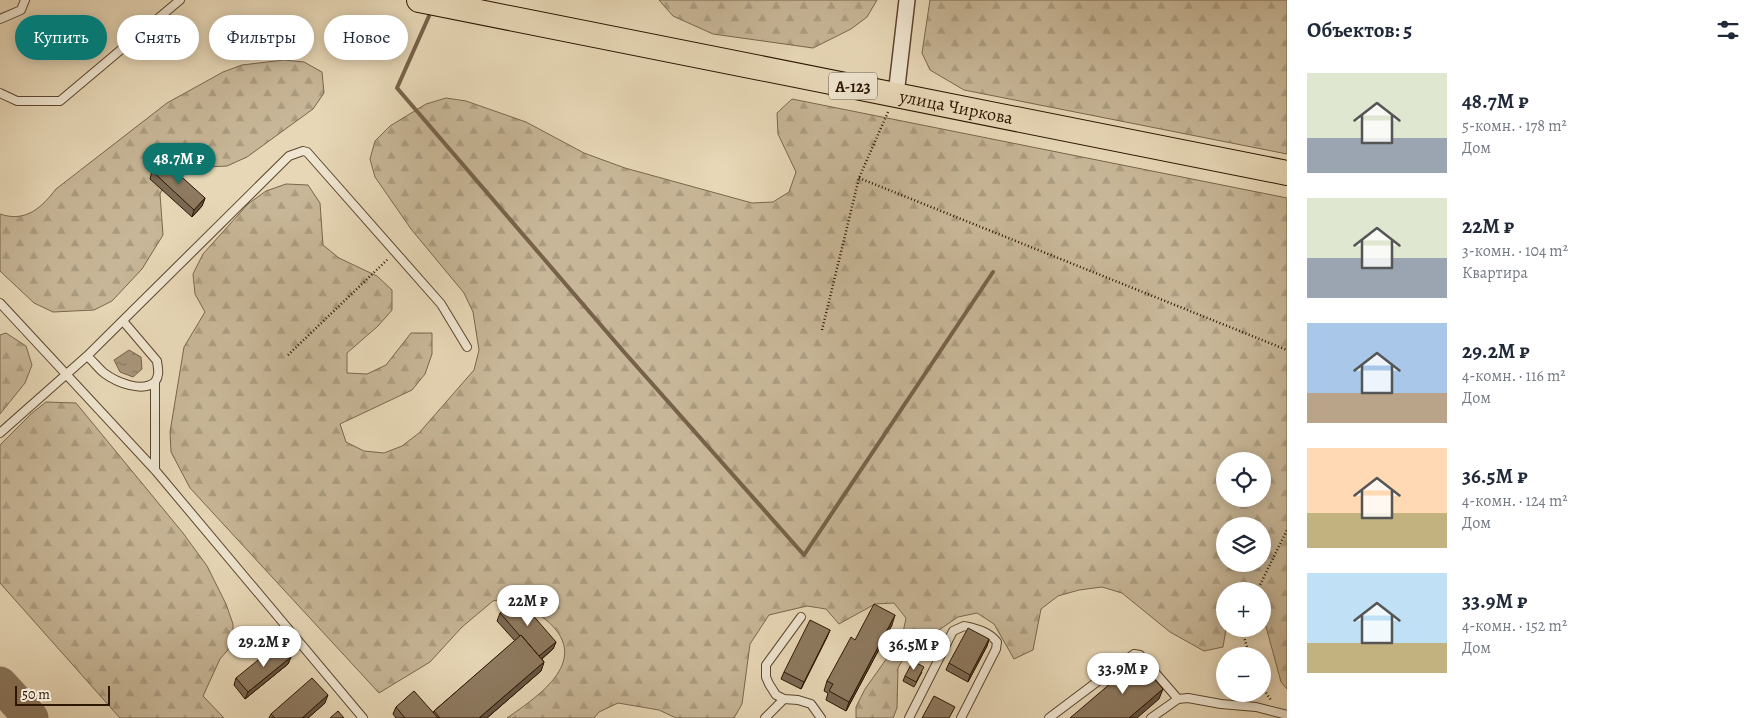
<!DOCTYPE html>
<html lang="ru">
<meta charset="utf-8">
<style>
body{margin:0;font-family:Alegreya,serif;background:#f2f2f3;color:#1f2937;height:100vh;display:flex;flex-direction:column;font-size:19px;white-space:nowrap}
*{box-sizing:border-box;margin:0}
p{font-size:16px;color:#747a83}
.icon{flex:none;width:28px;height:28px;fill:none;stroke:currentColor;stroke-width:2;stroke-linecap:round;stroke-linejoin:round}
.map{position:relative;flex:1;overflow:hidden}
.panel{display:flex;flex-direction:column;background:#fff;width:475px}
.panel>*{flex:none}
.hud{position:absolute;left:15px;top:15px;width:475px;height:45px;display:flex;gap:10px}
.controls{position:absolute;left:1216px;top:452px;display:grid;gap:10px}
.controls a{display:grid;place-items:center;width:55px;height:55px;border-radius:50%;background:#fff;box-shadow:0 2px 12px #0003;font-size:25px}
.scale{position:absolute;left:15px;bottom:12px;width:95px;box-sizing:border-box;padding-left:5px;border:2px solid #2d1602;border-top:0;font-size:14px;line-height:18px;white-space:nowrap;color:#2d1602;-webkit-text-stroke:4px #efe5d0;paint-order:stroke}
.price{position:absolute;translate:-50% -42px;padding:0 11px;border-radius:18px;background:#fff;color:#222;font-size:16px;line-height:32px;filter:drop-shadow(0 1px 2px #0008)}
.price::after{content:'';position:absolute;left:50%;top:30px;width:15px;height:11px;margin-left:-8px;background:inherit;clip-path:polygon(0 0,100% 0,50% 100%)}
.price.current{background:#0f766e;color:#fff}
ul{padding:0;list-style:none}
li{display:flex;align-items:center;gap:15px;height:125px;padding:0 20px}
li span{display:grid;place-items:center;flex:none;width:140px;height:100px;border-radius:0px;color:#555}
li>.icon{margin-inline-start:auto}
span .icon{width:60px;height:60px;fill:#fffc;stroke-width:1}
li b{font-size:21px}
h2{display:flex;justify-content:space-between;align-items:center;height:60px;padding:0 20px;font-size:21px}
.tag{padding:0 18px;border-radius:22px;background:#fff;box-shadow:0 2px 12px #0003;font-size:18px;line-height:45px}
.tag.current{background:#0f766e;color:#fff}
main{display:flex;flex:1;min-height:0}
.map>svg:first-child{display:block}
</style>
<main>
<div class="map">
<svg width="1287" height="718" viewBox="0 0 1287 718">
<defs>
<pattern id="forest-firs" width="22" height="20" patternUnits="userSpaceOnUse" patternTransform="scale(1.25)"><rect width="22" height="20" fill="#c7b697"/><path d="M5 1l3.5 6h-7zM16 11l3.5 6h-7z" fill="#ab9c80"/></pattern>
<pattern id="water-ripples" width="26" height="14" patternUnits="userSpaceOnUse" patternTransform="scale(1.25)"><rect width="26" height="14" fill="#a89579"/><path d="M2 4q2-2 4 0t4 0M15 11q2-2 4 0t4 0" fill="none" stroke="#897961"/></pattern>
</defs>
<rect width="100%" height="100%" fill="#e7d7b6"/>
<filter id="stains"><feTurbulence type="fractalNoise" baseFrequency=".004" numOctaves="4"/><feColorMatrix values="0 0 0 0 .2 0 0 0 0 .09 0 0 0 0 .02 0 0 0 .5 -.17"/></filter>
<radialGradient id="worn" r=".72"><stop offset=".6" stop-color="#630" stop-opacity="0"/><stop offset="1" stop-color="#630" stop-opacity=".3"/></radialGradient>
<path fill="url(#forest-firs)" stroke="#7a664c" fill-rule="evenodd" d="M659,0H877L867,17L851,29L813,48L713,34L673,16Z
M930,0H1287V154L964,90L930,70L922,53Z
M284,60L304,62L322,72L324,93L313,109L247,157L227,166L187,168L169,176L160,194L163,235L142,269L112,301L94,310L53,312L34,303L0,271V214C26,223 42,207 56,189L167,103L223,72L242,65Z
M446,98L466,101L526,122L584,153L625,168L752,203L773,202L789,192L796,172L778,134L777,113L792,99L1287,198V689L1281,682L1265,623L1263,621L1262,591H1225L1226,629L1223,647L1204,651L1170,632L1122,593L1102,587L1079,590L1058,596L1041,609L1033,650L1014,659L994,624L977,613L958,617L908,651L898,668L897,708L893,718H856V707L865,689L902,637L906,618L894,603L875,604L839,624L826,609L807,606L769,615L750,644L742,704L734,718H676L659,710L618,703L599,712L594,718H507C540,695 594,659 545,619C535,611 523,604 512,597L493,601L462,627L430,662L379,693L190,488L171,452L170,432L184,347L205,312L195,294L193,274L203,254L248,204L266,191L286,184L308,185L320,203L323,245L339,258L377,276L392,290V310L378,326L347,353V373L367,374L386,365L411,333H432V354L425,374L412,390L340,424L346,442L364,451L384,453L402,446L419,433L474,370L479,350L473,312L464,293L411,229L375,177L370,159L375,141L390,126L426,104ZM1225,461H1262V499H1225ZM1225,526H1262V564H1225Z
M6,333L26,346L32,365L25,383L0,414V335Z
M46,402L76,403L183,533L207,566L226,604L233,624V644L220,659L203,696L224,718H120L0,583V445L31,414Z"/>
<path fill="url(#water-ripples)" stroke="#776249" d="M129,350L141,357L142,369L133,377L120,372L114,360Z"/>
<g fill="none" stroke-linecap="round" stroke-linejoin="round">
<path stroke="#776249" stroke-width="4" d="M429,16L397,88L624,352L804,555L993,272"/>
<path stroke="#8a765c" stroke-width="35" d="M0,684L31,718"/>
<defs>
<path id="service" d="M0,19L21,10L25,0
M0,93L17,101H60L180,0
M0,303L155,470L363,718
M123,321L157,361C158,369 160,375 155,382V470
M87,356C93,361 98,368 104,373C116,382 142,393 155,382
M0,433L87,356L289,156L303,151L307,152L441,304L467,347
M801,617L766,665V677L769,684L776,695L784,699L798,700L811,704L821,718
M765,718L784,699
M909,718L953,631L964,626C977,629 988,631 997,642L996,649L961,718
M1049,718L1134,654L1140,655L1178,699
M1151,718L1178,699L1188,698L1221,704L1256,707L1287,715"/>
<path id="minor" d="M896,95L907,0"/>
<g id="primary">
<path id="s1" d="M419,0L1287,173"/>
</g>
</defs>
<use href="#service" stroke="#5c462f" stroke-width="10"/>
<use href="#minor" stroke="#5c462f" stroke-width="18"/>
<use href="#primary" stroke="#2d1602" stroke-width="26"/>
<path stroke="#2d1602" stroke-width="2.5" stroke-dasharray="1 2.5" stroke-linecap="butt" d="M859,178L1287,350
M822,330L859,178L888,112
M288,355L388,259
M1257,591L1287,530
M1244,629L1243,634L1250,656
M1262,687L1271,700"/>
<use href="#service" stroke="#efe5d0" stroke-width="8"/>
<use href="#minor" stroke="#efe5d0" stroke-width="15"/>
<use href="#primary" stroke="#e7d7b6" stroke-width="24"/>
</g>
<path fill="#7a6953" stroke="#2d1602" d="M152,171L205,198L202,206L192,217L150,179Z
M500,613L556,642L553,649L542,659L544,662L541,671L487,718H396L393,714L396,707L433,713L434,711L515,641L497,621Z
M892,625L846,711L826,700L828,693L824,691L827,681L855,640Z
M830,630L827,637L801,689L781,679L784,672Z
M989,639L987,646L968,682L946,670L949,663Z
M291,657L288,664L245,699L234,685L236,678Z
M922,672L914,687L903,681L905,676Z
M325,703L308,718H269L271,714Z"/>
<path fill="#635543" stroke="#2d1602" d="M205,198L202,206L192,217L194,210Z
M895,615L892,625L846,711L849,702Z
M830,630L827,637L801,689L804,682Z
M989,639L987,646L968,682L970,675Z
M556,642L553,649L535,664L538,657Z
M291,657L288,664L245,699L248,692Z
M544,662L541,671L487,718H479Z
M1163,689L1159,699L1137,718H1129Z
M328,695L325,703L308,718H302Z"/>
<path fill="#8e7a60" stroke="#2d1602" d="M163,160L205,198L194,210L152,171Z
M518,598L556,642L539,656L521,635L520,636L500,613Z
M874,604L895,615L849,702L829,691L833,684L827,681L851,637L855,640Z
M810,620L830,630L804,682L784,672Z
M968,628L989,639L970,675L949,663Z
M521,635L544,662L479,718H440L434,711Z
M279,643L291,657L248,692L236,678Z
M1138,660L1163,689L1129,718H1070Z
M913,661L924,667L916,682L905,676Z
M312,678L328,695L302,718H275L271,714Z
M414,691L438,718H405L396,707Z
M934,696L955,707L949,718H922Z
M338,711L344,718H330Z"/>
<g text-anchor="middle" stroke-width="5" stroke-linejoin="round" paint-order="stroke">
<rect fill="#efe5d0" stroke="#675440" stroke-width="1" x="829" y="72.5" width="48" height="27" rx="4"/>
<g font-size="16" font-weight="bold" fill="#2d1602">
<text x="853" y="92">А-123</text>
</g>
<g font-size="18" fill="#2d1602" stroke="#efe5d0">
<text dy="6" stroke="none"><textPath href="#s1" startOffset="548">улица Чиркова</textPath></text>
</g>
</g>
<rect width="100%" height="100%" filter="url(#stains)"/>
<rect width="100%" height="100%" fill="url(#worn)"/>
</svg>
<div class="controls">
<a><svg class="icon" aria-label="locate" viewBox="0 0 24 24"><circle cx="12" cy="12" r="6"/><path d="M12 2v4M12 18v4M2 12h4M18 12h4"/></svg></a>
<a><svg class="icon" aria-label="layers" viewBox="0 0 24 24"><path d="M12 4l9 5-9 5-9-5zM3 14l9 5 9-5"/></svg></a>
<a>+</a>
<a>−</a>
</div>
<div class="scale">50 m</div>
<b class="price current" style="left:179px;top:185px">48.7M ₽</b>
<b class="price" style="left:528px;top:627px">22M ₽</b>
<b class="price" style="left:264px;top:668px">29.2M ₽</b>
<b class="price" style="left:914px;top:671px">36.5M ₽</b>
<b class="price" style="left:1123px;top:695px">33.9M ₽</b>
<div class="hud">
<a class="tag current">Купить</a>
<a class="tag">Снять</a>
<a class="tag">Фильтры</a>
<a class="tag">Новое</a>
</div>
</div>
<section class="panel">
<h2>Объектов: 5<svg class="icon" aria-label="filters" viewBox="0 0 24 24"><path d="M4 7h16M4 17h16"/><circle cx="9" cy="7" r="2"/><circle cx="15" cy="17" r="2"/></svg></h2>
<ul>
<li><span style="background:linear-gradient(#dfe7d0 65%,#9aa5b1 0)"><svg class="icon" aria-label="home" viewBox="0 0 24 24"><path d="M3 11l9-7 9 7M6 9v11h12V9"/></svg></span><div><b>48.7M ₽</b><p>5-комн. · 178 m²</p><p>Дом</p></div></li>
<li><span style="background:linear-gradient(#dfe7d0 60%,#9aa5b1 0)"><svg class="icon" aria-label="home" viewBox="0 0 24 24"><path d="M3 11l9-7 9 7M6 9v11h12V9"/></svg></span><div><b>22M ₽</b><p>3-комн. · 104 m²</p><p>Квартира</p></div></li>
<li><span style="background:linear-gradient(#a9c7e8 70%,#b9a48a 0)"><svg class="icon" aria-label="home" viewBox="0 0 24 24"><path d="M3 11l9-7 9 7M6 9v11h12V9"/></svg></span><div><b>29.2M ₽</b><p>4-комн. · 116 m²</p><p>Дом</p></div></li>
<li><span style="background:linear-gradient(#ffd9b3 65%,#c2b280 0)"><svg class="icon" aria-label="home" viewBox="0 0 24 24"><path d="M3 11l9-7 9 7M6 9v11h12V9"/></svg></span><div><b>36.5M ₽</b><p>4-комн. · 124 m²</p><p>Дом</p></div></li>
<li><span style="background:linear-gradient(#bfe0f5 70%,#c2b280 0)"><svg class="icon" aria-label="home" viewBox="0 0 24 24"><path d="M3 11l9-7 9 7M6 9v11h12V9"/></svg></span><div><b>33.9M ₽</b><p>4-комн. · 152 m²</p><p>Дом</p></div></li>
</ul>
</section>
</main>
